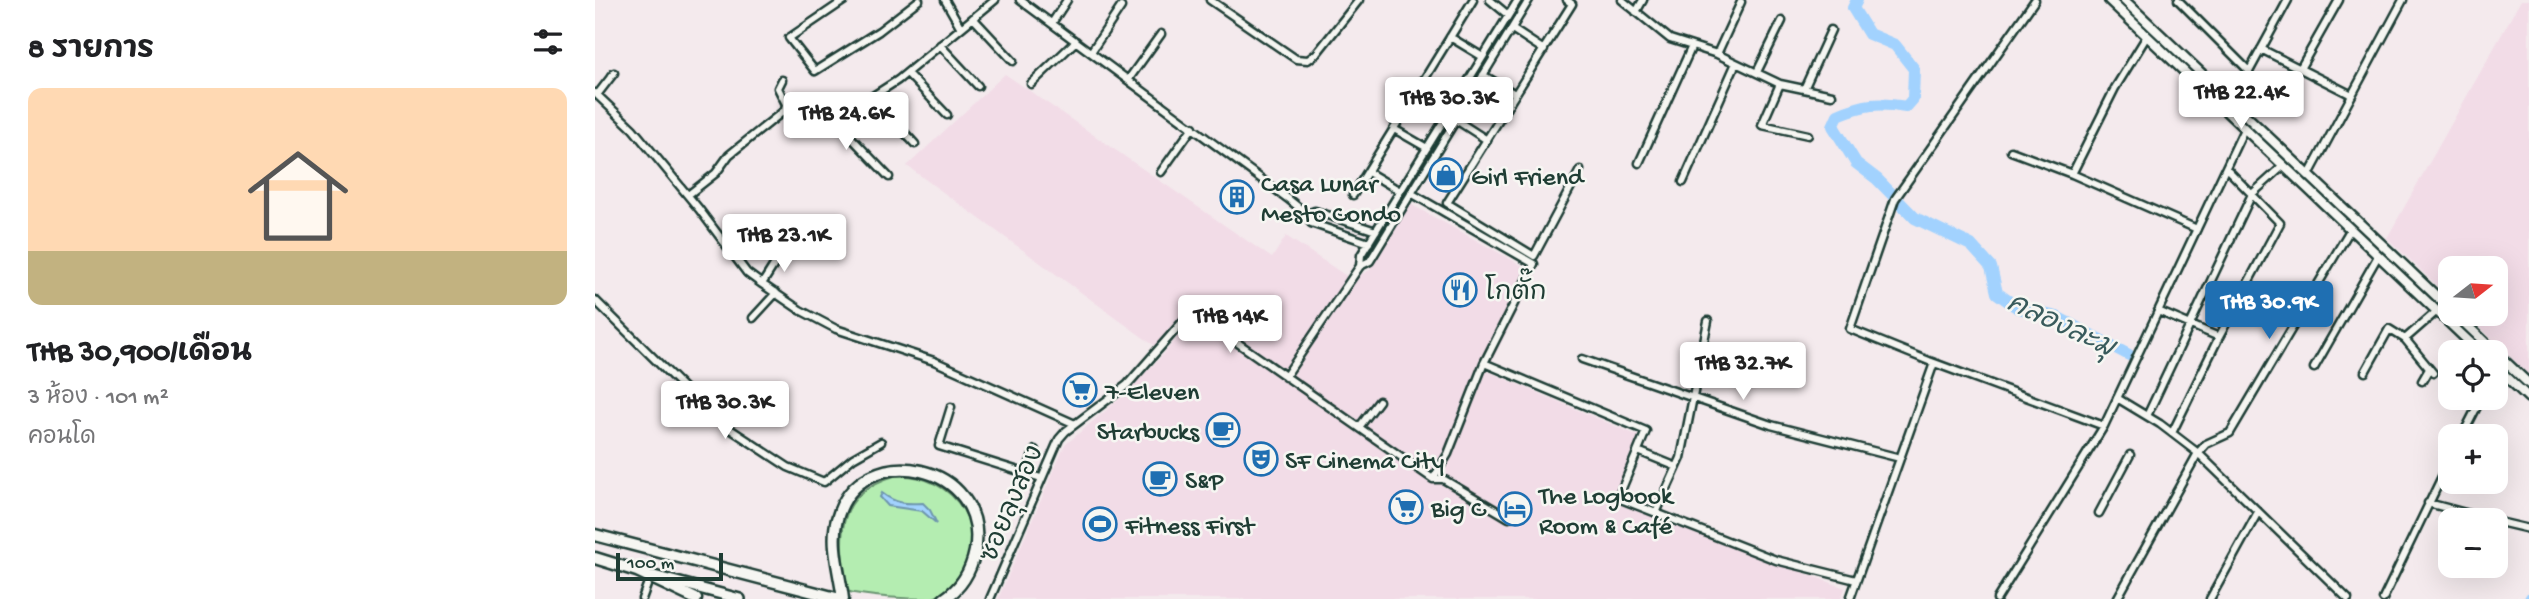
<!DOCTYPE html>
<html lang="th">
<meta charset="utf-8">
<style>
body{margin:0;font-family:"Gochi Hand","Playpen Sans Thai",sans-serif;background:#f6f6f6;color:#202124;height:100vh;display:flex;flex-direction:column;font-size:26px;white-space:nowrap}
*{box-sizing:border-box;margin:0}
p{font-size:23px;color:#757577}
.icon{flex:none;width:38px;height:38px;fill:none;stroke:currentColor;stroke-width:2;stroke-linecap:round;stroke-linejoin:round}
.map{position:relative;flex:1;overflow:hidden}
.drawer{display:flex;flex-direction:column;background:#fff;width:595px}
.drawer>*{flex:none}
.needle{width:46px;rotate:73deg}
.fabs{position:absolute;left:1843px;top:256px;display:grid;gap:14px}
.fabs a{display:grid;place-items:center;width:70px;height:70px;border-radius:14px;background:#fff;box-shadow:0 7px 28px #0002;font-size:35px}
.scale{position:absolute;left:21px;bottom:18px;width:107px;box-sizing:border-box;padding-left:7px;border:4px solid #1f3d34;border-top:0;font-size:19px;line-height:24px;white-space:nowrap;color:#1f3d34;-webkit-text-stroke:5px #f6f6f2;paint-order:stroke}
.price{position:absolute;translate:-50% -60px;padding:0 16px;border-radius:7px;background:#fff;color:#222;font-size:23px;line-height:46px;filter:drop-shadow(0 2px 4px #0008)}
.price::after{content:'';position:absolute;left:50%;top:42px;width:21px;height:16px;margin-left:-10px;background:inherit;clip-path:polygon(0 0,100% 0,50% 100%)}
.price.active{background:#1f6fb2;color:#fff}
ul{padding:0;list-style:none}
li{display:grid;align-content:center;gap:14px;height:371px;padding:0 28px}
li+li{border-top:2px solid #e0e0e0}
li span{display:grid;place-items:center;height:217px;border-radius:14px;color:#555}
li>.icon{margin-inline-start:auto}
span .icon{width:126px;height:126px;fill:#fffc;stroke-width:1}
li b{font-size:30px}
h2{display:flex;justify-content:space-between;align-items:center;height:84px;padding:0 28px;font-size:30px}
main{display:flex;flex:1;min-height:0}
.map>svg:first-child{display:block}
</style>
<main>
<section class="drawer">
<h2>8 รายการ<svg class="icon" aria-label="filters" viewBox="0 0 24 24"><path d="M4 7h16M4 17h16"/><circle cx="9" cy="7" r="2"/><circle cx="15" cy="17" r="2"/></svg></h2>
<ul>
<li><span style="background:linear-gradient(#ffd9b3 75%,#c2b280 0)"><svg class="icon" aria-label="home" viewBox="0 0 24 24"><path d="M3 11l9-7 9 7M6 9v11h12V9"/></svg></span><div><b>THB 30,900/เดือน</b><p>3 ห้อง · 101 m²</p><p>คอนโด</p></div></li>
</ul>
</section>
<div class="map">
<svg width="1934" height="599" viewBox="0 0 1934 599">
<rect width="100%" height="100%" fill="#f4eaed"/>
<filter id="ink" filterUnits="userSpaceOnUse"><feTurbulence type="fractalNoise" baseFrequency=".0143" numOctaves="2"/><feDisplacementMap in="SourceGraphic" scale="14" xChannelSelector="R" yChannelSelector="G"/><feConvolveMatrix kernelMatrix="1 2 1 2 8 2 1 2 1" color-interpolation-filters="sRGB"/></filter>
<g filter="url(#ink)">
<path fill="#f2dce7" d="M1926,0H1934V375L1871,313H1900V268H1855V298L1792,238Z
M410,74L677,258L691,236L753,277L690,372L597,308L564,349L312,166Z
M815,204L941,273L892,371L1046,437L1019,502L1250,588L1246,599H403L470,445L529,395L565,358L598,318L692,383L765,275L775,270Z"/>
<path fill="#b4edb1" stroke="#6a9572" stroke-width="2" d="M299,476C361,471 402,536 358,583C352,589 344,597 336,599C314,599 272,597 251,591C245,538 237,495 299,476Z"/>
<path fill="#a2d2fe" stroke="#6e96ad" stroke-width="2" d="M287,493C301,504 311,504 328,503L335,510L342,524L327,511L293,506L285,497Z"/>
<g fill="none" stroke-linecap="round" stroke-linejoin="round">
<path stroke="#a2d2fe" stroke-width="8" d="M1933,599L1934,597"/>
<path stroke="#a2d2fe" stroke-width="12" d="M1262,0L1258,8L1274,34L1300,45L1319,69L1318,99L1311,107C1283,102 1269,104 1243,115L1238,126L1261,163L1282,179L1320,218L1376,245L1396,267L1402,293L1423,308L1462,317L1534,355"/>
<defs>
<path id="minor" d="M250,0L194,38L220,71L284,31L324,0
M350,0L366,28
M425,0L692,198L712,214L716,223L774,243
M615,0L701,59L713,60L722,53L764,0
M895,0L913,15
M972,0L977,4L852,203L939,256L985,170
M1027,0L1075,39L1122,54L1185,84L1237,95
M1440,0L1300,199L1255,329L1334,361L1509,426
M1583,0L1654,71
M1041,12L1048,0
M378,18L418,61
M457,23L472,0
M917,29L949,50
M855,37L888,57
M345,45L383,86
M1666,49L1757,95
M496,52L526,7
M1122,54L1146,2
M1706,67L1744,0
M1162,72L1187,21
M312,73L352,115
M888,75L920,94
M533,80L566,34
M828,80L861,101
M436,84L481,41
M1185,84L1167,125L1213,135
M1209,89L1236,30
M0,93L38,129L104,209L152,273L167,284L205,310L241,329L339,361L480,424
M2,95L19,73
M277,97L320,144
M228,108L294,177
M1632,112L1693,0
M861,120L892,140
M239,121L303,80L400,0
M799,129L832,148
M1416,151L1477,174L1602,229
M1044,163L1097,46
M566,172L598,127
M773,172L805,191
M1477,174L1520,88L1552,36
M1714,175L1808,0
M1088,182L1141,63
M816,193L939,264L889,363L853,454L838,479
M93,195L121,173L134,155L190,110L191,104L183,88L187,80
M758,195L878,0
M712,214L720,211L781,231
M765,266L775,261L934,0
M167,284L189,249
M0,300L108,407L132,427L193,467L229,482L258,458L286,442
M1563,311L1624,337
M158,318L181,293
M1810,339L1842,311
M987,359L1176,425L1305,458
M889,363L1051,431L1023,498L1181,560L1261,580
M1719,368L1783,256
M1770,372L1794,329L1810,339L1838,373
M690,377L765,266L766,255L923,0
M1827,381L1834,369
M1522,398L1565,424L1603,453L1753,599
M356,407L344,446L446,478
M1552,416L1657,194L1688,166
M765,426L784,401
M1577,433L1624,337L1685,223L1631,168
M1867,436L1887,397
M1043,451L1082,467
M431,473L440,450
M1833,503L1897,520
M1061,513L1086,458L1113,321
M1504,513L1535,455
M1900,521L1934,529
M47,599L55,577
M395,599L464,439L471,431L532,385L597,311L838,479H848L914,518
M1255,599L1339,363
M1402,599L1509,426L1649,129
M1522,599L1603,453L1611,444L1635,433L1755,230
M1615,599L1663,512
M1788,599L1855,460"/>
<path id="secondary" d="M1514,0L1885,352
M1529,0L1855,309
M1859,313L1900,352
M1900,352L1934,384
M1900,366L1934,398"/>
<path id="primary" d="M59,576L145,599"/>
<path id="trunk" d="M0,535L245,599
M0,558L42,571L101,599
M248,599C245,574 235,544 242,519C265,435 396,464 380,551C376,571 366,588 349,599"/>
</defs>
<use href="#minor" stroke="#1f3d34" stroke-width="11"/>
<use href="#secondary" stroke="#1f3d34" stroke-width="13"/>
<use href="#primary" stroke="#1f3d34" stroke-width="14"/>
<use href="#trunk" stroke="#1f3d34" stroke-width="15"/>
<use href="#minor" stroke="#f6f6f2" stroke-width="6"/>
<use href="#secondary" stroke="#f6f6f2" stroke-width="8"/>
<use href="#primary" stroke="#f6f6f2" stroke-width="9"/>
<use href="#trunk" stroke="#f6f6f2" stroke-width="10"/>
</g>
</g>
<defs>
<symbol id="shop-ring" viewBox="-11 -11 22 22"><circle r="9.5" fill="#f6f6f2" stroke="#1f6fb2" stroke-width="1.5"/><path d="M-5-2.5h2.3a2.7 3.5 0 0 1 5.4 0H5L5.5 6h-11ZM-1.5-2.5h3a1.5 2.3 0 0 0-3 0Z" fill="#1f6fb2"/></symbol>
<symbol id="building-ring" viewBox="-11 -11 22 22"><circle r="9.5" fill="#f6f6f2" stroke="#1f6fb2" stroke-width="1.5"/><path d="M-4-6H4V6H1V3H-1V6H-4ZM-2.5-4.3h1.7v1.8h-1.7ZM.8-4.3h1.7v1.8H.8ZM-2.5-1h1.7V.8h-1.7ZM.8-1h1.7V.8H.8Z" fill="#1f6fb2"/></symbol>
<symbol id="restaurant-ring" viewBox="-11 -11 22 22"><circle r="9.5" fill="#f6f6f2" stroke="#1f6fb2" stroke-width="1.5"/><path d="M-5-6h1v4h1v-4h1v4h1v-4h1v5L-1.5 .5V6h-2V.5L-5-1ZM5-6V6H3V1.5H1.5Q1.5-4 5-6Z" fill="#1f6fb2"/></symbol>
<symbol id="supermarket-ring" viewBox="-11 -11 22 22"><circle r="9.5" fill="#f6f6f2" stroke="#1f6fb2" stroke-width="1.5"/><path d="M-6-5.5h2.5l.6 2H6L4.5 2H-2.5L-4.4-4H-6ZM-1.5 3.2a1.3 1.3 0 1 0 .1 0ZM3 3.2a1.3 1.3 0 1 0 .1 0Z" fill="#1f6fb2"/></symbol>
<symbol id="cafe-ring" viewBox="-11 -11 22 22"><circle r="9.5" fill="#f6f6f2" stroke="#1f6fb2" stroke-width="1.5"/><path d="M-5.5-4.5H6V0H3Q3 3.5 0 3.5H-2.5Q-5.5 3.5-5.5 0ZM3-3.2v2h1.7v-2ZM-6 4.5H4V6H-6Z" fill="#1f6fb2"/></symbol>
<symbol id="theatre-ring" viewBox="-11 -11 22 22"><circle r="9.5" fill="#f6f6f2" stroke="#1f6fb2" stroke-width="1.5"/><path d="M-5-5.5Q0-4 5-5.5V0Q5 5 0 6Q-5 5-5 0ZM-3.3-2.5H-1v1.5H-3.3ZM1-2.5H3.3v1.5H1ZM-2.8 1Q0 5.5 2.8 1Z" fill="#1f6fb2"/></symbol>
<symbol id="hotel-ring" viewBox="-11 -11 22 22"><circle r="9.5" fill="#f6f6f2" stroke="#1f6fb2" stroke-width="1.5"/><path d="M-6-4.5h1.5V1H6V5H4.5V3h-9V5H-6ZM-4 0a1.8 1.8 0 1 1 3.6 0ZM.5 0V-2.5h3Q6-2.5 6 0Z" fill="#1f6fb2"/></symbol>
<symbol id="stadium-ring" viewBox="-11 -11 22 22"><circle r="9.5" fill="#f6f6f2" stroke="#1f6fb2" stroke-width="1.5"/><path d="M0-5a6.5 5 0 1 0 0 10a6.5 5 0 1 0 0-10ZM-3.5-1.8h7v3.6h-7Z" fill="#1f6fb2"/></symbol>
</defs>
<g fill-rule="evenodd">
<use href="#shop-ring" x="832" y="156" width="38" height="38"/>
<use href="#building-ring" x="623" y="178" width="38" height="38"/>
<use href="#restaurant-ring" x="846" y="271" width="38" height="38"/>
<use href="#supermarket-ring" x="466" y="371" width="38" height="38"/>
<use href="#cafe-ring" x="609" y="411" width="38" height="38"/>
<use href="#theatre-ring" x="647" y="440" width="38" height="38"/>
<use href="#cafe-ring" x="546" y="460" width="38" height="38"/>
<use href="#supermarket-ring" x="792" y="488" width="38" height="38"/>
<use href="#hotel-ring" x="901" y="490" width="38" height="38"/>
<use href="#stadium-ring" x="486" y="505" width="38" height="38"/>
</g>
<g text-anchor="middle" stroke-width="5" stroke-linejoin="round" paint-order="stroke">
<g font-size="26" fill="#1f3d34" stroke="#f6f6f2" text-anchor="start">
<text x="876" y="184">Girl Friend</text>
<text x="666" y="191">Casa Lunar<tspan x="666" dy="30">Mesto Condo</tspan></text>
<text x="890" y="299">โกตั๊ก</text>
<text x="510" y="399">7-Eleven</text>
<text x="604" y="439" text-anchor="end">Starbucks</text>
<text x="690" y="468">SF Cinema City</text>
<text x="590" y="488">S&amp;P</text>
<text x="944" y="503">The Logbook<tspan x="944" dy="30">Room &amp; Café</tspan></text>
<text x="836" y="516">Big C</text>
<text x="530" y="533">Fitness First</text>
</g>
<g font-size="26" fill="#1f3d34" stroke="#f6f6f2">
<text transform="translate(415 503) rotate(-67)" y="9">ซอยลุงสอง</text>
</g>
<g font-size="28" font-style="italic" fill="#395b5c" stroke="#f6f6f2">
<text transform="translate(1467 323) rotate(25)" y="10">คลองละมุ</text>
</g>
</g>
</svg>
<div class="fabs">
<a><svg class="needle" viewBox="-14 -14 28 28"><path d="M0-13l5 13h-10z" fill="#e53935"/><path d="M0 13l5-13h-10z" fill="#757577"/></svg></a>
<a><svg class="icon" aria-label="locate" viewBox="0 0 24 24"><circle cx="12" cy="12" r="6"/><path d="M12 2v4M12 18v4M2 12h4M18 12h4"/></svg></a>
<a>+</a>
<a>−</a>
</div>
<div class="scale">100 m</div>
<b class="price" style="left:1646px;top:131px">THB 22.4K</b>
<b class="price" style="left:854px;top:137px">THB 30.3K</b>
<b class="price" style="left:251px;top:152px">THB 24.6K</b>
<b class="price" style="left:189px;top:274px">THB 23.1K</b>
<b class="price active" style="left:1674px;top:341px">THB 30.9K</b>
<b class="price" style="left:635px;top:355px">THB 14K</b>
<b class="price" style="left:1148px;top:402px">THB 32.7K</b>
<b class="price" style="left:130px;top:441px">THB 30.3K</b>
</div>
</main>
